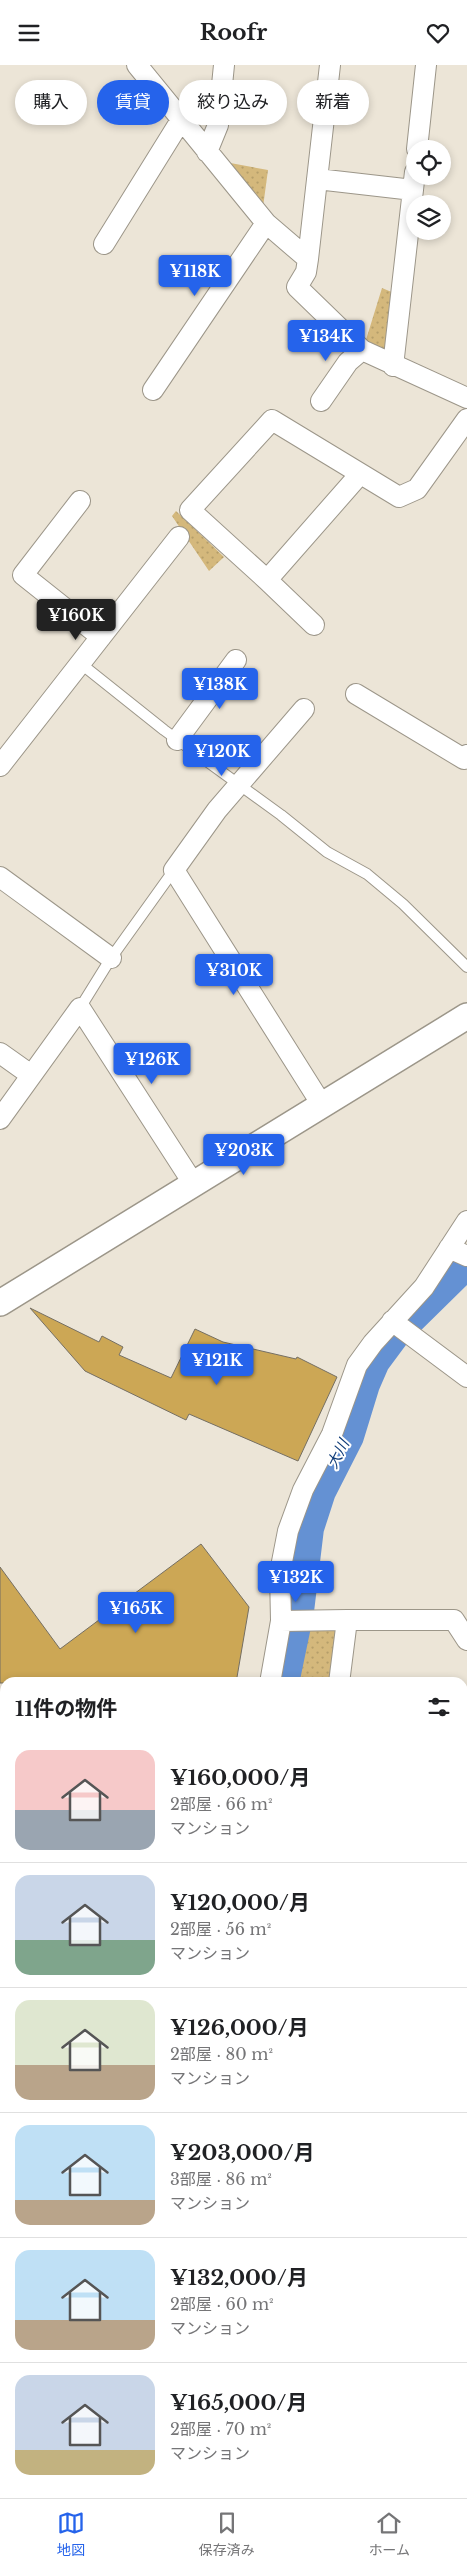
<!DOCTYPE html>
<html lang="ja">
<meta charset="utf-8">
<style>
body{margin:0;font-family:"Libre Baskerville","Noto Sans JP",serif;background:#f2f2f2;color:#202124;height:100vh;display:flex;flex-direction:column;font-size:19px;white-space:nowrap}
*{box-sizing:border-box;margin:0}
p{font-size:16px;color:#757577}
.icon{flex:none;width:28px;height:28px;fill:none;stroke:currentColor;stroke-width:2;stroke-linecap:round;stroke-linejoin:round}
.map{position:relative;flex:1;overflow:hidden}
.side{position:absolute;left:0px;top:1612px;width:468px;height:821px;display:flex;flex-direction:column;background:#fff;border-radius:15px 15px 0 0;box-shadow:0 2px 8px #0003}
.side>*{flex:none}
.top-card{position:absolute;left:15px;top:15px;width:438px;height:45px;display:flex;gap:10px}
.buttons{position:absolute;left:406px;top:75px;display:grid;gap:10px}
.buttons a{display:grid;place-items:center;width:45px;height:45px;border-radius:50%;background:#fff;box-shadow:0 2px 8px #0003;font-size:25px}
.price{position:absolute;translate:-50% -42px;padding:0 11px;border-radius:5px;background:#2563eb;color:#fff;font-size:16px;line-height:32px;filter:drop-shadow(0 1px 2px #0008)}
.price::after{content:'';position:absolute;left:50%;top:30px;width:15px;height:11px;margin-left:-8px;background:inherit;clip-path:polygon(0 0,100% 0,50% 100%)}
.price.active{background:#222;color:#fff}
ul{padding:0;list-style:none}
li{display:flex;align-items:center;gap:15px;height:125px;padding:0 15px}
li+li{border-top:1px solid #e0e0e0}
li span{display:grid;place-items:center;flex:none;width:140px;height:100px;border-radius:15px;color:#555}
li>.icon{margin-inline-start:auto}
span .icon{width:60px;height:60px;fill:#fffc;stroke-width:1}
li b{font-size:21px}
h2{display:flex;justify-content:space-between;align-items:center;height:60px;padding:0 15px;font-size:21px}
.chip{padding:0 18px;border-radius:22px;background:#fff;box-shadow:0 2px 8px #0003;font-size:18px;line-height:45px}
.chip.active{background:#2563eb;color:#fff}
header{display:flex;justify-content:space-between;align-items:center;height:65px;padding:0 15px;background:#fff;font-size:22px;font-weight:700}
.dock{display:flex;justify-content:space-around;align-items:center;height:70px;border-top:1px solid #e0e0e0;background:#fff;font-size:14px;color:#757577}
.dock a{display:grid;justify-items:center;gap:2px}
.dock .active{color:#2563eb}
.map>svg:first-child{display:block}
</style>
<header><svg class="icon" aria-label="menu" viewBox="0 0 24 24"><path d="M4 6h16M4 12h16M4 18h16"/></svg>Roofr<svg class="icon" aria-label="heart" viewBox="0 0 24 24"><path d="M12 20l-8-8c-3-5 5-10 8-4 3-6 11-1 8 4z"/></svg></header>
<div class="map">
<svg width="467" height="2433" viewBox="0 0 467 2433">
<defs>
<pattern id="industrial-grid" width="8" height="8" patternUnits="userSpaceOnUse" patternTransform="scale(1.25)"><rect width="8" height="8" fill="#e2d8c3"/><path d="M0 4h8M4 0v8" fill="none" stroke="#c1b9a7"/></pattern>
<pattern id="green-dots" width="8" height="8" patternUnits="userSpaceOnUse" patternTransform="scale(1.25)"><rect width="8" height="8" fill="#d4b87c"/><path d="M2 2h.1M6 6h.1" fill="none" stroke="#b59e6a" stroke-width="1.8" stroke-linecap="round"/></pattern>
</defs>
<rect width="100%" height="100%" fill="#ece5d7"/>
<path fill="url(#industrial-grid)" d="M0,1892L5,1899V2429H398L402,2433H0Z"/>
<path fill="url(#green-dots)" d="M225,97L268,105L263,142Z
M382,223L394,228L386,291L365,278Z
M176,446L224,492L209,506L172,451Z
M298,1557L333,1558L344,1569L337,1617L290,1614Z
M462,2118L467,2127V2217L463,2221Z"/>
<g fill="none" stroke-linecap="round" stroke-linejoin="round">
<path stroke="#6491d3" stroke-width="34" d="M282,1618L297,1546L307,1463L319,1426L347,1371L363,1319L373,1296L393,1269L467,1196
M462,2046L467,2062"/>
</g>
<path fill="#cca755" stroke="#756f63" d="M30,1243L99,1277L102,1271L123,1282L119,1290L171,1313L195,1264L223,1277L296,1294L297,1292L337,1312L298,1396L189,1349L186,1355L85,1306Z
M201,1479L249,1542L236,1618H0V1502L60,1584Z"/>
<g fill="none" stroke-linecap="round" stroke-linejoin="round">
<defs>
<path id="service" d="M80,598L164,665L281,750L327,787L367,809L403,839L467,902
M80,943L111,893L174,805
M462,1966L467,1963
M0,2027L5,2023
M21,2433L27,2429"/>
<path id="minor" d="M137,0L266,158L308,194L306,207L297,222L362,285L467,333
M417,84L426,0
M207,87L218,60L224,0
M317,114L413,125
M104,179L181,55
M308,194L330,0
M393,301L415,107
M153,325L266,158
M321,336L348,297L362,285
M360,409L267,515L190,445L272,355L399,432L417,424L467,354
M80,436L23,510L101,572
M267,515L314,560
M356,629L464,694L467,690
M304,644L217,745L174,805L322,1040
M177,675L236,595
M0,701L179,472
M0,812L111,893
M0,988L31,1010
M0,1054L80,943L193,1118
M449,1183L467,1191
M392,1256L467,1312
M281,1556L347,1555
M270,1618L281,1556L280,1507L288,1466L303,1425L332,1369L357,1300L373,1278L424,1222L467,1156
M339,1618L347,1555H454L467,1575
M462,1649L467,1648
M462,2023L467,2020
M462,2087L467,2101"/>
<path id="tertiary" d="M0,1238L467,951
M0,1842L5,1848
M432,2429L435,2433"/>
</defs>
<use href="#service" stroke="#9c9689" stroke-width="12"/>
<use href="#minor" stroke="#9c9689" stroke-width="22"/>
<use href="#tertiary" stroke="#9c9689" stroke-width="28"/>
<use href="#service" stroke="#fff" stroke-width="10"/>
<use href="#minor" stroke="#fff" stroke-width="20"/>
<use href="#tertiary" stroke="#fff" stroke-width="25"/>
</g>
<g text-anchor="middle" stroke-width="4" stroke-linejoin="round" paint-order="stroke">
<g font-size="15" font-style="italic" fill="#103c78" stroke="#fff">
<text transform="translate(338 1389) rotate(-63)" y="5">大川</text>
</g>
</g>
</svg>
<div class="buttons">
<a><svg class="icon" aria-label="locate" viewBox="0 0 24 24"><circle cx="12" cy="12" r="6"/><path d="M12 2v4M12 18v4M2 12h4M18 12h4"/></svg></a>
<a><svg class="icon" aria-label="layers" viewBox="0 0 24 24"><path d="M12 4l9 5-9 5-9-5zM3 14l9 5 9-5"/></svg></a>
</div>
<b class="price" style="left:195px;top:232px">¥118K</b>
<b class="price" style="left:326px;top:297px">¥134K</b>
<b class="price active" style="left:76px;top:576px">¥160K</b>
<b class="price" style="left:220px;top:645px">¥138K</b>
<b class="price" style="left:222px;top:712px">¥120K</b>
<b class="price" style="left:234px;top:931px">¥310K</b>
<b class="price" style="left:152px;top:1020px">¥126K</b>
<b class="price" style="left:244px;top:1111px">¥203K</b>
<b class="price" style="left:217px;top:1321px">¥121K</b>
<b class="price" style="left:296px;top:1538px">¥132K</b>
<b class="price" style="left:136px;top:1569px">¥165K</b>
<div class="top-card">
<a class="chip">購入</a>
<a class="chip active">賃貸</a>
<a class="chip">絞り込み</a>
<a class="chip">新着</a>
</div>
<section class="side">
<h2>11件の物件<svg class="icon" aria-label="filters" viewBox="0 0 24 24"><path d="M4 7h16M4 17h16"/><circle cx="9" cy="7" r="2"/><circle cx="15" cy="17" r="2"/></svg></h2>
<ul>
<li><span style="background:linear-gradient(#f6c9c9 60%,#9aa5b1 0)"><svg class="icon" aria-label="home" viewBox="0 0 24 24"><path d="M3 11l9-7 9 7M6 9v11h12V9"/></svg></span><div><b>¥160,000/月</b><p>2部屋 · 66 m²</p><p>マンション</p></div></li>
<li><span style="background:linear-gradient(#c9d6e8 65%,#7fa58c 0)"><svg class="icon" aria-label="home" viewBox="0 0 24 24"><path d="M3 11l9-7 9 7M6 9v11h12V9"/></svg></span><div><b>¥120,000/月</b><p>2部屋 · 56 m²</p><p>マンション</p></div></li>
<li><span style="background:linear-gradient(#dfe7d0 65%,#b9a48a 0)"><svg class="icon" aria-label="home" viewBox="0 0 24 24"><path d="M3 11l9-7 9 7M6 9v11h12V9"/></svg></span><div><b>¥126,000/月</b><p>2部屋 · 80 m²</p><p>マンション</p></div></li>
<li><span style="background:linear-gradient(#bfe0f5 75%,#b9a48a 0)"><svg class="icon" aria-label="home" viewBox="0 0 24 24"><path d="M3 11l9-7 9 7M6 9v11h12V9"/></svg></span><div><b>¥203,000/月</b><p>3部屋 · 86 m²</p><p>マンション</p></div></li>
<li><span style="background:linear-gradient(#bfe0f5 70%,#b9a48a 0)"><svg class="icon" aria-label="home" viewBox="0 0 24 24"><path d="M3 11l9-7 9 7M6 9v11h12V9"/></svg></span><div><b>¥132,000/月</b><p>2部屋 · 60 m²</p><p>マンション</p></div></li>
<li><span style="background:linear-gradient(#c9d6e8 75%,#c2b280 0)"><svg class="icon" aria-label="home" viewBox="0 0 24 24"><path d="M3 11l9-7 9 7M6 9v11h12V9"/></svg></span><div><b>¥165,000/月</b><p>2部屋 · 70 m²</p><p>マンション</p></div></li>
</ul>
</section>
</div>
<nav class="dock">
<a class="active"><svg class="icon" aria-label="map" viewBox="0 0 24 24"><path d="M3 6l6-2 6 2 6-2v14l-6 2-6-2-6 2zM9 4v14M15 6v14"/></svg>地図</a>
<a><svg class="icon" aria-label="saved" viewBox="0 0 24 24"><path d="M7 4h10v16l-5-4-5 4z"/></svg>保存済み</a>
<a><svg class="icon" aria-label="home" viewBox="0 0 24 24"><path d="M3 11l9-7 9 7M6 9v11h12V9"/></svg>ホーム</a>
</nav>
